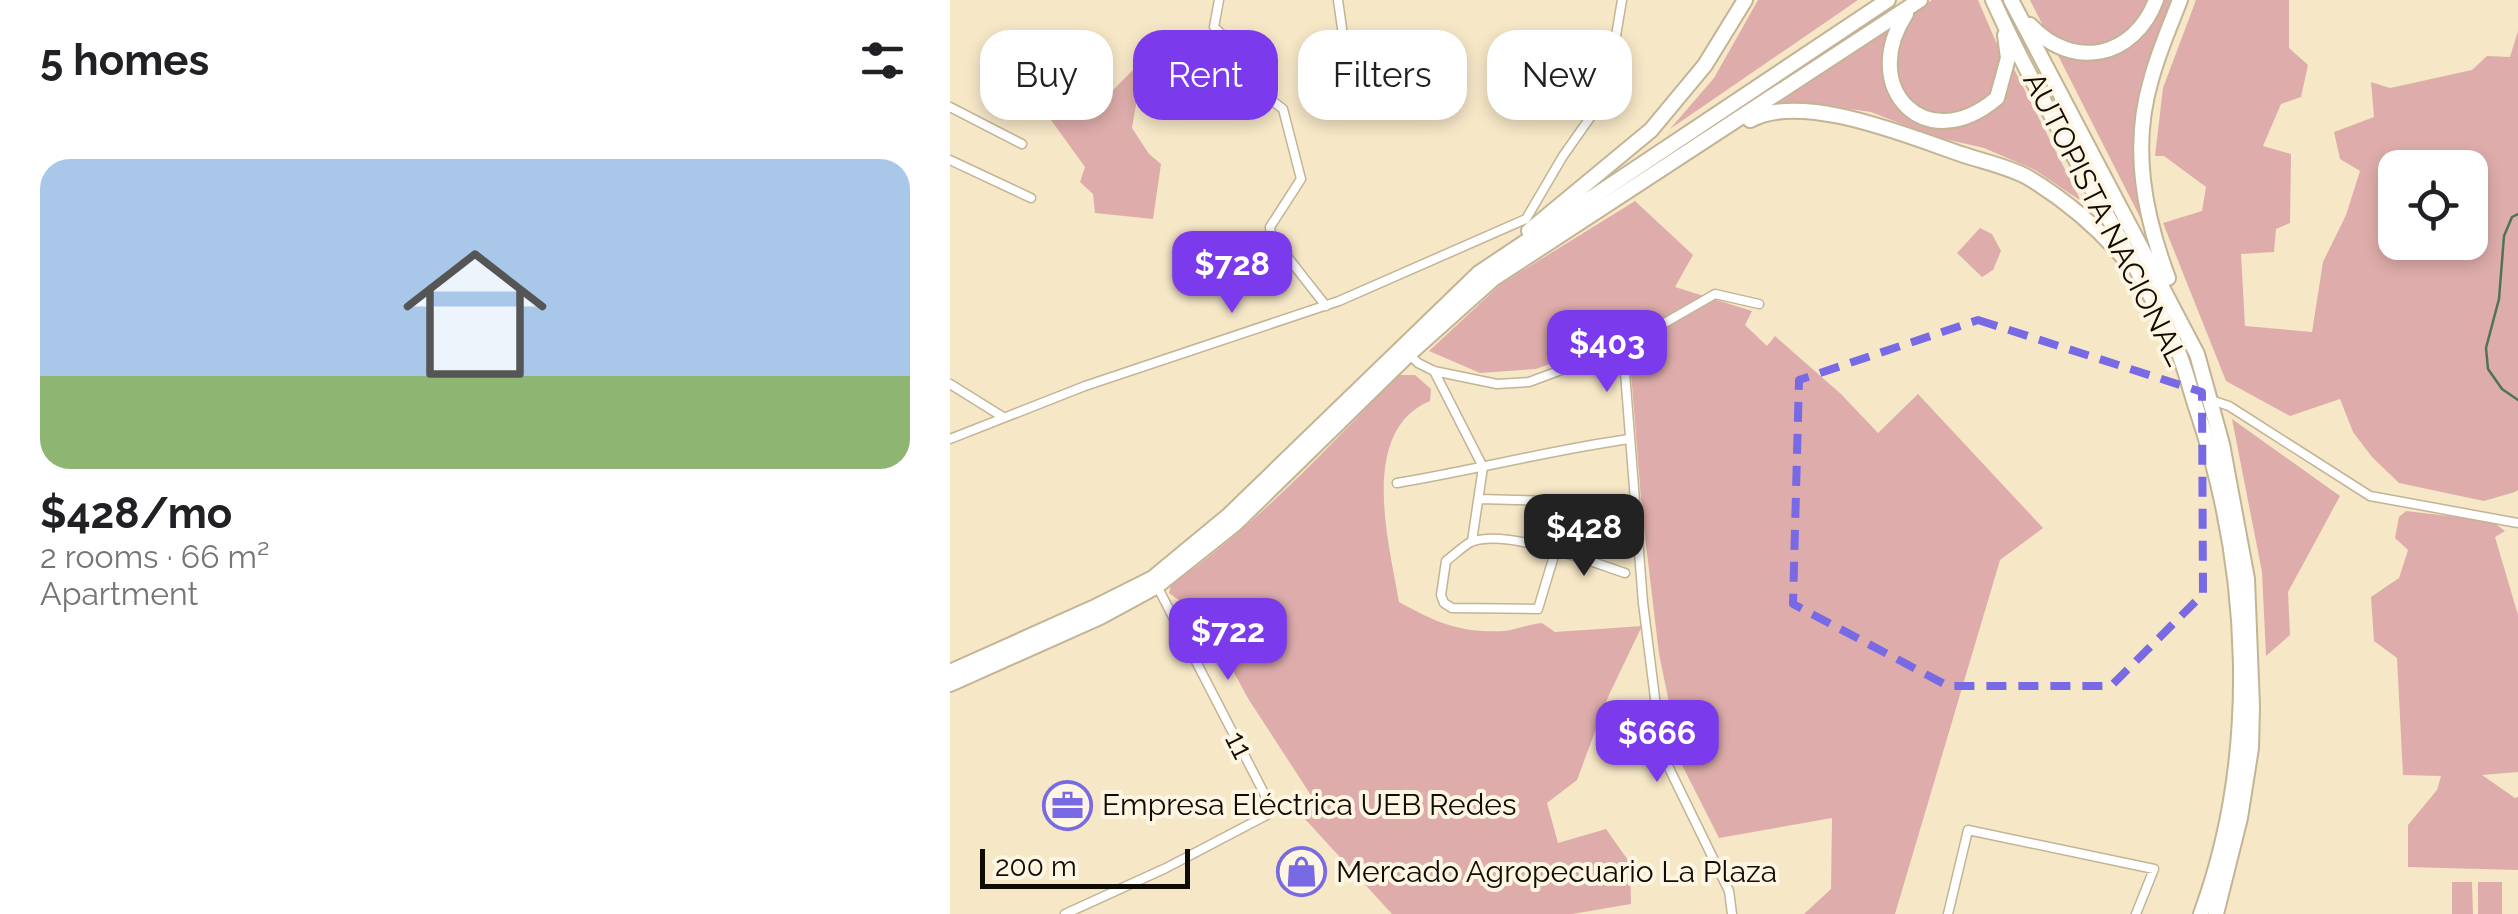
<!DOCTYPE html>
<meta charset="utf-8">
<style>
body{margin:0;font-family:Raleway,sans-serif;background:#f6f6f6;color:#202124;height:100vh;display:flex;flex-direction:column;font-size:38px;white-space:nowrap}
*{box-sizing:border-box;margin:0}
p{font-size:32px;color:#757577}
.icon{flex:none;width:55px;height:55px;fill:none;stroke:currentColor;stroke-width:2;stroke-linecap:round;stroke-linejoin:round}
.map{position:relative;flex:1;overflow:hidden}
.details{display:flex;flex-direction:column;background:#fff;width:950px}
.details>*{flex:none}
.banner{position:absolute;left:30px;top:30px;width:950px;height:90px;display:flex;gap:20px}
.controls{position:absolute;left:1428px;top:150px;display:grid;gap:20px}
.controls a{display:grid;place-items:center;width:110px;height:110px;border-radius:20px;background:#fff;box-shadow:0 5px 15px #0003;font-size:50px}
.scale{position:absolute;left:30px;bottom:25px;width:210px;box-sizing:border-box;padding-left:10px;border:5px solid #110c03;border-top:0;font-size:28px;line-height:35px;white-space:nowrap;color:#110c03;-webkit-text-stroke:8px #fef5e2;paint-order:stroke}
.price{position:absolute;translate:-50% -85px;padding:0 22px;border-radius:20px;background:#7c3aed;color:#fff;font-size:32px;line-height:65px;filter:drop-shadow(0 2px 5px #0008)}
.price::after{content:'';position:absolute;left:50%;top:60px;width:30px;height:22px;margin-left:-15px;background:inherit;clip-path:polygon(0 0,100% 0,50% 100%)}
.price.active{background:#222;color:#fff}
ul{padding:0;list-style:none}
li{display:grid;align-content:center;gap:20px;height:530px;padding:0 40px}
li+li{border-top:2px solid #e0e0e0}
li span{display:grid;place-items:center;height:310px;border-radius:30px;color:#555}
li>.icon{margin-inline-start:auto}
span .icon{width:180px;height:180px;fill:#fffc;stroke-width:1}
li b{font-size:42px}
h2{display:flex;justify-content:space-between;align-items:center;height:120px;padding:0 40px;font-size:42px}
.tag{padding:0 35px;border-radius:30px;background:#fff;box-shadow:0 5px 15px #0003;font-size:35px;line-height:90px}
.tag.active{background:#7c3aed;color:#fff}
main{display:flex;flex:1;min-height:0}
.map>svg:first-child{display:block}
</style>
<main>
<section class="details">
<h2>5 homes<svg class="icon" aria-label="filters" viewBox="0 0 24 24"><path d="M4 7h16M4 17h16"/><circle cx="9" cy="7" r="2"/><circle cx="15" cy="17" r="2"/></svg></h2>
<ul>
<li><span style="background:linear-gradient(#a9c7e8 70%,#8fb573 0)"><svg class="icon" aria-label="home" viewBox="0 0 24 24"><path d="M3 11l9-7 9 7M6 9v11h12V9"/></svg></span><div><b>$428/mo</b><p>2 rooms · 66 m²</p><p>Apartment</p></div></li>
</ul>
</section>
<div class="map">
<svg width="1568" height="914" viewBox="0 0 1568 914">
<rect width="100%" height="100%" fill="#f6e7c7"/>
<path fill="#deadab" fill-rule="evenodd" d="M808,0H908L720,129L764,78Z
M982,0H1028L1046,42L1063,67L1131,201L1085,170L1034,148L982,136L921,112L864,104H827Z
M1080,0H1222L1194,83L1183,144L1196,229Z
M1246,0H1339V48L1358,65L1351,97L1331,104L1313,146L1341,154L1340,223L1326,229L1324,252L1291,254L1295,326L1362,332L1373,262L1396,215L1410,171L1390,159L1384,132L1424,117L1421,82L1440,88L1522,70L1537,56L1560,57L1568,31V490L1565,492L1534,501L1449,483L1422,457L1403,432L1390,399L1340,416L1276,381L1213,223L1252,211L1256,187L1214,156H1205L1213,88ZM1445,168H1520V242H1445Z
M187,66L192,70L182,128L199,154L211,164L203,219L145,213L143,194L130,182L135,167L101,120L43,90L39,83L41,78L78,91L99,70L151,102Z
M685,201L743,255L725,287L802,311L795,325L817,346L825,336L891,394L928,433L968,394L1093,528L1050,560L945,914H854L881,889L882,818L769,838L732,765L709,654L692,511L678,335L586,369L530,373L479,351L551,284Z
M1030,228L1042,234L1051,251L1043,270L1032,277L1007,253Z
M448,375H465L481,389L480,401C408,431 439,543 449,602C487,623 510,633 554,631C566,630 579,624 592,623L605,632L692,626L658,697L627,780L597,803L608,843L656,829L680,863L681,904L622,914H442L355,819L366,803L299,700L254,618L219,593L221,585C306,525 376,450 448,375Z
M1282,419L1390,496L1338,592L1340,635L1316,656L1312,572Z
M1456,511L1542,521L1555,531L1545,537L1568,615V772L1532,775L1565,798L1568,797V870L1458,867V825L1487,790L1491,776L1453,775L1447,658L1424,641L1421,597L1449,578L1458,550L1445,538L1449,517Z
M1502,882H1522L1523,914H1502Z
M1528,882H1552V914H1528Z"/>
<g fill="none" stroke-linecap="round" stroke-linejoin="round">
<path stroke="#4f7453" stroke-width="2.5" d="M1568,214L1562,217L1554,236L1549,299L1536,348L1538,369L1552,389L1568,400"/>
<defs>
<path id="street" d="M269,0L264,27L290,52L320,99L333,109L351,179L320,227L321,236L376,306
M388,0L399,78
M0,107L72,144
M0,160L81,198
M673,347L693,603L710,738L719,768L779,891L782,914
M458,353L468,363L484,371L547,384L579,382L673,347L765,294L809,304
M484,371L533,467L522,541
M0,384L53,417
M1261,400L1279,406L1420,496L1568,523
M0,439L135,386L389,301L576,219L613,156L656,95L672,0
M447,483C525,470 601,450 679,439
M529,499L647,502
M606,549L588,609L502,608L494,603L491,595L496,561C503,556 513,546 521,542C556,528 639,561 675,573
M115,914L216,868L317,815L316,797L207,586
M998,914L1018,830L1204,869L1186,914"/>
<path id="highway" d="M1043,0C1096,117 1168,226 1224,342C1234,362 1239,386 1246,407C1300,567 1310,753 1251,914
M1061,0L1247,354L1272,444L1297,579L1302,706L1301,748L1290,818L1266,914
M956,14C908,87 975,159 1047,98L1058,58L1055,35
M1080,25C1123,71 1184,58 1206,0
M800,120C853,91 960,137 1014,155C1035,162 1060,167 1079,178C1115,200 1145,225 1172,256
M579,231L701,130L755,65L795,0
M1218,278C1194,214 1181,147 1201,80C1208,53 1220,26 1230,0
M0,672L143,608L203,578L278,516L529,273L938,0
M0,684L150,617L207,586L285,524L459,354L543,279L970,0"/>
</defs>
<use href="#street" stroke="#c2b495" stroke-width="11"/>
<use href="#highway" stroke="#c2b495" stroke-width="18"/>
<use href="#street" stroke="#fff" stroke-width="8"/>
<use href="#highway" stroke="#fff" stroke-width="14"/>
</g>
<path fill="none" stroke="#786ae5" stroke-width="8" stroke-dasharray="20 12" stroke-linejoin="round" d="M1028,320L1252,392L1253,594L1161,686H998L843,604L849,380Z"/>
<defs>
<symbol id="office-ring" viewBox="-11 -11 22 22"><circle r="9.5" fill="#fef5e2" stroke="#786ae5" stroke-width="1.5"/><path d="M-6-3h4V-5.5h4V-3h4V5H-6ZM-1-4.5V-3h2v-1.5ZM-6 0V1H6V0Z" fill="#786ae5"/></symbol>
<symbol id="shop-ring" viewBox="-11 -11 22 22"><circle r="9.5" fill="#fef5e2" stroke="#786ae5" stroke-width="1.5"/><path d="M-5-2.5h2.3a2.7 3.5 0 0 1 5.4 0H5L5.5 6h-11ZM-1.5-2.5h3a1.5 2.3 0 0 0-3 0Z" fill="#786ae5"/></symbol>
</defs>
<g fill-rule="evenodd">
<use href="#office-ring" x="90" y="778" width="55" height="55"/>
<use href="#shop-ring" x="324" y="844" width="55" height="55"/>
</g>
<g text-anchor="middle" stroke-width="8" stroke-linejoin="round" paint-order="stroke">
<g font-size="30" fill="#110c03" stroke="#fef5e2">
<text transform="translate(1155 219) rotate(63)" y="10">AUTOPISTA NACIONAL</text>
<text transform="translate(289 745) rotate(63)" y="10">11</text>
</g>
<g font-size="30" fill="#110c03" stroke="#fef5e2" text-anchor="start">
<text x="152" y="815">Empresa Eléctrica UEB Redes</text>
<text x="386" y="882">Mercado Agropecuario La Plaza</text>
</g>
</g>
</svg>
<div class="controls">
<a><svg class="icon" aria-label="locate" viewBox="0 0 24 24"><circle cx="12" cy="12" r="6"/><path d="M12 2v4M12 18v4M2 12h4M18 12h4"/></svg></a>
</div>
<div class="scale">200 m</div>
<b class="price" style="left:282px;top:316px">$728</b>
<b class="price" style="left:657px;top:395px">$403</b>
<b class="price active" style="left:634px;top:579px">$428</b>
<b class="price" style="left:278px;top:683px">$722</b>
<b class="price" style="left:707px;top:785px">$666</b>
<div class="banner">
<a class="tag">Buy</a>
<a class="tag active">Rent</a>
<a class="tag">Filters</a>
<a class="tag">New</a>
</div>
</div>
</main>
